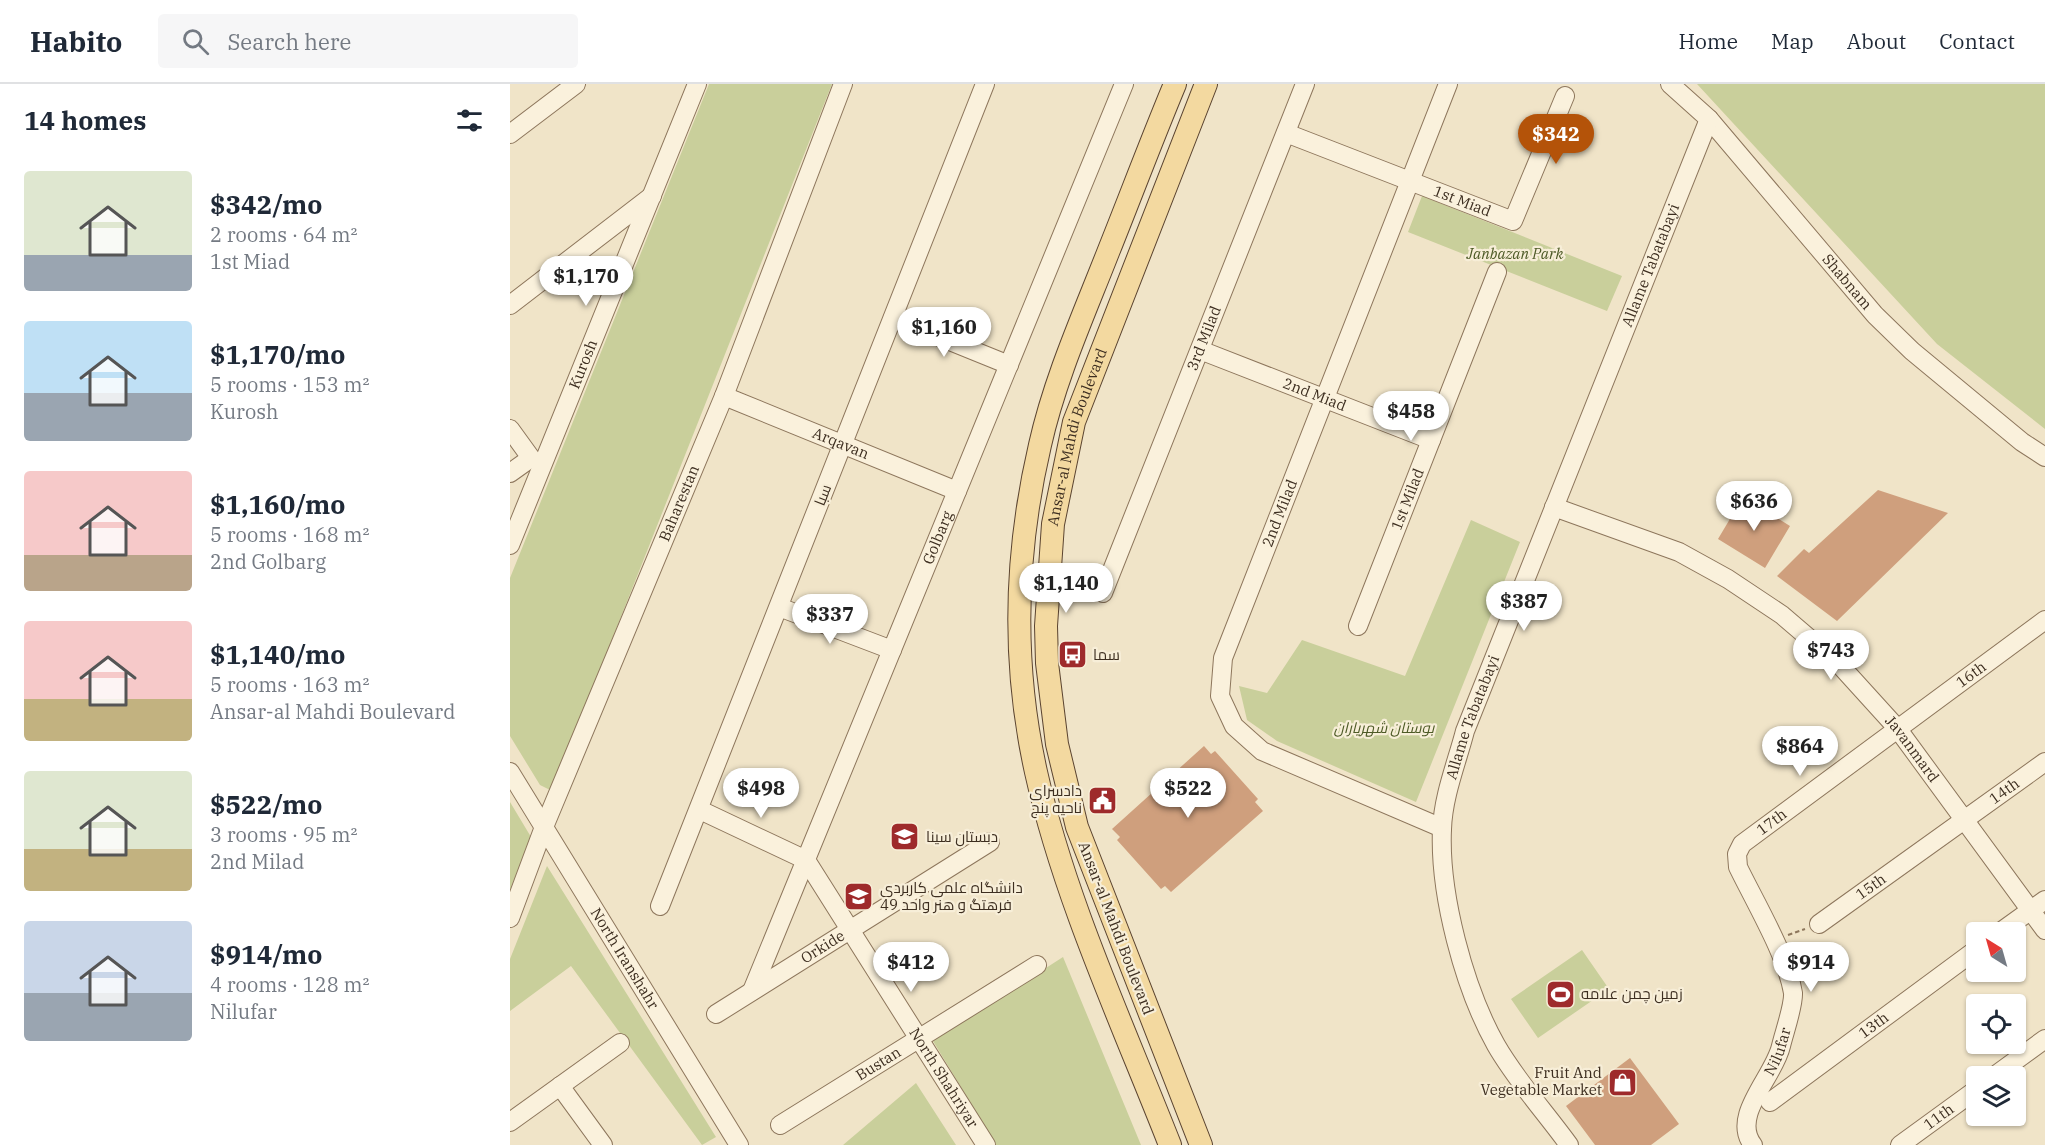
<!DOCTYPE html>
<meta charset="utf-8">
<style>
body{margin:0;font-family:"IBM Plex Serif",Cairo,serif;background:#f6f6f7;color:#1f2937;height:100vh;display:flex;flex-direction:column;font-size:22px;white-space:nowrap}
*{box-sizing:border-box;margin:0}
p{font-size:20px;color:#747a83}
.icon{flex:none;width:33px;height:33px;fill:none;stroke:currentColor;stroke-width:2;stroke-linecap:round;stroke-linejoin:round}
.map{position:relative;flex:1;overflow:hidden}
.details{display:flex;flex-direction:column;background:#fff;width:510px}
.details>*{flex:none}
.needle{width:39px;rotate:323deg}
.controls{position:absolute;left:1456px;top:838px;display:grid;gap:12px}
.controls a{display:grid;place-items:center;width:60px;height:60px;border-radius:6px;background:#fff;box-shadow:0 2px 4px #0004;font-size:30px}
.price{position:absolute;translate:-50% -51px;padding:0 14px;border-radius:21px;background:#fff;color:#222;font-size:20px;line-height:39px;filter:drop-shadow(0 2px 3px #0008)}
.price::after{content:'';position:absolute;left:50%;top:36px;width:18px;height:14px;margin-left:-9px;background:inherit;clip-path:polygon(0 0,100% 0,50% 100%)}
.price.on{background:#b45309;color:#fff}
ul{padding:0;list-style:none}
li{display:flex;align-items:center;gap:18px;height:150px;padding:0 24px}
li span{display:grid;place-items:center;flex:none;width:168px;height:120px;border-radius:6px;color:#555}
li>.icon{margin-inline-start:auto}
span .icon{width:72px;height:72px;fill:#fffc;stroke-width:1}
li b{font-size:26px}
h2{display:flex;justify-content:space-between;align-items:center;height:72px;padding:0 24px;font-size:26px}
header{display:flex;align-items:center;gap:36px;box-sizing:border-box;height:84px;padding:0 30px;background:#fff;border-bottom:2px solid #e0e1e3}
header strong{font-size:28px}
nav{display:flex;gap:33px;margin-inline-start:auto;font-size:21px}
.search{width:420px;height:54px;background:#f6f6f7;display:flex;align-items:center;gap:15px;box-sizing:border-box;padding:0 21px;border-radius:6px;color:#747a83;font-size:22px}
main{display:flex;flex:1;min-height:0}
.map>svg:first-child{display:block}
</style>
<header>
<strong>Habito</strong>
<div class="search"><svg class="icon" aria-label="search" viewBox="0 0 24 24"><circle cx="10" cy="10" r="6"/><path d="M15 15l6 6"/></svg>Search here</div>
<nav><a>Home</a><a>Map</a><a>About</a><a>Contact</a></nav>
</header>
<main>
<section class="details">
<h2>14 homes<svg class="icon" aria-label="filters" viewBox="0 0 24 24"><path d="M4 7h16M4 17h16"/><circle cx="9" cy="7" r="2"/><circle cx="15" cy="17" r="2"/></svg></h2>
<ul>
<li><span style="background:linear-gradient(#dfe7d0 70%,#9aa5b1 0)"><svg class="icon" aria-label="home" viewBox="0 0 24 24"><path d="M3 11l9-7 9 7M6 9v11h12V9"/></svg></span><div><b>$342/mo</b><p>2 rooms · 64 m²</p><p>1st Miad</p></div></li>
<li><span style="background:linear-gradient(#bfe0f5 60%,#9aa5b1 0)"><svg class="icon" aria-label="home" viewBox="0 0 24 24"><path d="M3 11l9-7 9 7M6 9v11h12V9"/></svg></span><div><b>$1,170/mo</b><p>5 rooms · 153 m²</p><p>Kurosh</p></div></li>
<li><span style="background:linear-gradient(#f6c9c9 70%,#b9a48a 0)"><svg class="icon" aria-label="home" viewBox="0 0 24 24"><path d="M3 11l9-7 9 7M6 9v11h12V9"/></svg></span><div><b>$1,160/mo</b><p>5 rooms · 168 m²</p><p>2nd Golbarg</p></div></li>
<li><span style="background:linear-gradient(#f6c9c9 65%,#c2b280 0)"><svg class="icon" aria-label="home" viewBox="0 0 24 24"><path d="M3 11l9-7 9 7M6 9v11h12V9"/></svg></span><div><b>$1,140/mo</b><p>5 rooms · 163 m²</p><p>Ansar-al Mahdi Boulevard</p></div></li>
<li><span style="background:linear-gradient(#dfe7d0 65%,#c2b280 0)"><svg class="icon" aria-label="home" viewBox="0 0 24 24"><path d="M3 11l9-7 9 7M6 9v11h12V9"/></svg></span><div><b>$522/mo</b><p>3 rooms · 95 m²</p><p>2nd Milad</p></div></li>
<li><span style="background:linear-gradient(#c9d6e8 60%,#9aa5b1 0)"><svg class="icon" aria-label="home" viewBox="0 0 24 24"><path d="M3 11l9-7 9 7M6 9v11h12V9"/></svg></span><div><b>$914/mo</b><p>4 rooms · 128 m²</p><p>Nilufar</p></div></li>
</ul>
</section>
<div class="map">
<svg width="1535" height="1061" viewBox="0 0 1535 1061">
<rect width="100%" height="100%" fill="#f0e4c8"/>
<path fill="#c9cf9b" d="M199,0H322L42,707L30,701L0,652V494Z
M1187,0H1535V345L1427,260Z
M912,112L1112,192L1097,227L898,148Z
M961,436L1010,458L906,718L767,657L737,636L729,602L757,609L792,556L895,592Z
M0,718L21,753L0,806Z
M37,782L206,1053L192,1061L61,882L0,927V875Z
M1072,866L1099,905L1028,954L1001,915Z
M553,873L631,1061H486L423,957Z
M406,999L446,1061H333Z"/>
<path fill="#cf9f7d" d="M1368,406L1438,429L1327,537L1267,492L1294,465L1299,469Z
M1233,413L1280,442L1255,484L1208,455Z
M694,662L701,670L705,667L748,715L745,718L753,727L661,808L655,802L651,805L607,756L610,753L602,745Z
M1120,974L1169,1040L1141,1061H1085L1056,1022Z"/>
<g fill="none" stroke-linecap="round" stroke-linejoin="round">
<defs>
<g id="minor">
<path id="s1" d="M1160,0L1199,35L1365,231L1402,267L1512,358L1535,373"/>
<path id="s2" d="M776,49L1003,137L1055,12"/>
<path d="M0,50L66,0"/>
<path d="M0,221L142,112"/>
<path d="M383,234L499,281"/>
<path id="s3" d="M690,266L921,356"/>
<path id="s4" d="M214,312L447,407"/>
<path d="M0,345L21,374L0,389"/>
<path id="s5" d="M1044,423L1169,468L1218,495L1272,531L1328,579L1387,644L1535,846"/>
<path id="s6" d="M0,461L187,0"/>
<path id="s7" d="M593,509L795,0"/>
<path d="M269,523L382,566"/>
<path id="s8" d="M848,542L987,188"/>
<path id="s9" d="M0,688L229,1061"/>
<path id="s10" d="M190,726L296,776L476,1061"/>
<path id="s11" d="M932,744L752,667L724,642L710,612L713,574L938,0"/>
<path d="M150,822L475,0"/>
<path id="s12" d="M0,834L34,743L214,312L333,0"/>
<path id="s13" d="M1309,840L1535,678"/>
<path d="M1489,849L1535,816"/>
<path id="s14" d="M242,907L614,0"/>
<path id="s15" d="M206,930L480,758"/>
<path d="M1483,993L1535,955"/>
<path d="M50,1002L93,1061"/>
<path id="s16" d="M1260,1018L1467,865"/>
<path d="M0,1038L110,959"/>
<path id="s17" d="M270,1041L527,881"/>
<path id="s18" d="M1059,1061C1035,1028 1006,996 986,961C954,904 929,810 932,745C933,712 947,678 955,647L1199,35"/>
<path id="s19" d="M1243,1061C1220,1032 1264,993 1271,962C1274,949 1284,921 1283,909C1277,872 1245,818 1228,783L1227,770L1232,760L1535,536"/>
<path id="s20" d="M1390,1061L1467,1005"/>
</g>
<g id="major">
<path d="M660,1061C613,941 554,814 526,688C502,580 505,468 530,361C545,294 574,230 599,166C621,111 642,55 665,0"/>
<path id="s21" d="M691,1061L567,743L547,660L537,579L536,542L543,440L564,338L696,0"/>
</g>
</defs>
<use href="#minor" stroke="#8d765c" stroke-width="20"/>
<use href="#major" stroke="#5b4430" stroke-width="24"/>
<path stroke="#8d765c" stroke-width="2" stroke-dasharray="4.5 3" stroke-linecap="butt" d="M1278,851L1295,845"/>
<use href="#minor" stroke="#faf1dc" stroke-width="18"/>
<use href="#major" stroke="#f3d9a0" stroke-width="22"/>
</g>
<defs>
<symbol id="bus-square" viewBox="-11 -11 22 22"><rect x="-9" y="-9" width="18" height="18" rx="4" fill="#9e2a2b" stroke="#f7eed8"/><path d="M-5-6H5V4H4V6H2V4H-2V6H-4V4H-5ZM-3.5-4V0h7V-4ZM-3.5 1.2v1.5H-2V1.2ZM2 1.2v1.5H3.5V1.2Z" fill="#fff"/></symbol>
<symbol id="civic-square" viewBox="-11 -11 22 22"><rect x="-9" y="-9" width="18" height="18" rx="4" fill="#9e2a2b" stroke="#f7eed8"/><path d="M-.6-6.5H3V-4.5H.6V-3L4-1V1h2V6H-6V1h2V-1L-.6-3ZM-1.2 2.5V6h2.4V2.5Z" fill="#fff"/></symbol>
<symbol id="school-square" viewBox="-11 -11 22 22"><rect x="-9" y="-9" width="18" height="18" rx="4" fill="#9e2a2b" stroke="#f7eed8"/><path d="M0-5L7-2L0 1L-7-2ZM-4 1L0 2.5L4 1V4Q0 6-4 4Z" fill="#fff"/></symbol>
<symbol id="university-square" viewBox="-11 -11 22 22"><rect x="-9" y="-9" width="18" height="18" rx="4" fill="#9e2a2b" stroke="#f7eed8"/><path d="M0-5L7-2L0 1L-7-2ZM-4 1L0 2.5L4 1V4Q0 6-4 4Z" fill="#fff"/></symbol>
<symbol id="stadium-square" viewBox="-11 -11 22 22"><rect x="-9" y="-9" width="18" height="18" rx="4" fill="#9e2a2b" stroke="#f7eed8"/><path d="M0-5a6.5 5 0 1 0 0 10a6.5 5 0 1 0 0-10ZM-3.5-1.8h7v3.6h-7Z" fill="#fff"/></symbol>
<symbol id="shop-square" viewBox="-11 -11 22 22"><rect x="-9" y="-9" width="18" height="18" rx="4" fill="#9e2a2b" stroke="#f7eed8"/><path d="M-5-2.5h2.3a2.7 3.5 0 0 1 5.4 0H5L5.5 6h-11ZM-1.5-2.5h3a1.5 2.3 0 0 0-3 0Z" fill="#fff"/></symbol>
</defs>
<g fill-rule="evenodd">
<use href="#bus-square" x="546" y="554" width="33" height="33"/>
<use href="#civic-square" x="576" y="700" width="33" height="33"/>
<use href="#school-square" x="378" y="736" width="33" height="33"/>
<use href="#university-square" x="332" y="796" width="33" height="33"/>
<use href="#stadium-square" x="1034" y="894" width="33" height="33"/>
<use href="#shop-square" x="1096" y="982" width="33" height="33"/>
</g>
<g text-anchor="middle" stroke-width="4.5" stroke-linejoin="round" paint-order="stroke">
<g font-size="15" fill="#3d2e20" stroke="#f7eed8">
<text dy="5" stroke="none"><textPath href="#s2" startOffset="189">1st Miad</textPath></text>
<text dy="5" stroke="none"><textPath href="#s18" startOffset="951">Allame Tabatabayi</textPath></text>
<text dy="5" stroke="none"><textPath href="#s1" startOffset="266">Shabnam</textPath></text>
<text dy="5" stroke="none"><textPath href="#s7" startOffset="274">3rd Milad</textPath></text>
<text dy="5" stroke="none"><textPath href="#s6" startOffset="195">Kurosh</textPath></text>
<text dy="5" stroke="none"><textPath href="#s3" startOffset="123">2nd Miad</textPath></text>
<text dy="5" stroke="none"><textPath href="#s21" startOffset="738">Ansar-al Mahdi Boulevard</textPath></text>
<text dy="5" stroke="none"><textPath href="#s4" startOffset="126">Arqavan</textPath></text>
<text transform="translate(313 411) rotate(-69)" y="5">سبا</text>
<text dy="5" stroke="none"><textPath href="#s8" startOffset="136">1st Milad</textPath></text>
<text dy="5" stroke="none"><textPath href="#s12" startOffset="448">Baharestan</textPath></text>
<text dy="5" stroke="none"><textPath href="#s11" startOffset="460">2nd Milad</textPath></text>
<text dy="5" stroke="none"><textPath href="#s14" startOffset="490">Golbarg</textPath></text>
<text dy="5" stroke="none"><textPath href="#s19" startOffset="610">16th</textPath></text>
<text dy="5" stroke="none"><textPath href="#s18" startOffset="465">Allame Tabatabayi</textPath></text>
<text dy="5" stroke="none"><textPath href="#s5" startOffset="441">Javanmard</textPath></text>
<text dy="5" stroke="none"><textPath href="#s13" startOffset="228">14th</textPath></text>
<text dy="5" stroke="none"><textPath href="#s19" startOffset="362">17th</textPath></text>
<text dy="5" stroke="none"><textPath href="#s13" startOffset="64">15th</textPath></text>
<text transform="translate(606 844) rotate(69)" y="5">Ansar-al Mahdi Boulevard</text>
<text dy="5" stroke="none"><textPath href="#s15" startOffset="126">Orkide</textPath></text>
<text dy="5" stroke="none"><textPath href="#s9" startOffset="219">North Iranshahr</textPath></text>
<text dy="5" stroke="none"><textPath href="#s16" startOffset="129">13th</textPath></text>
<text dy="5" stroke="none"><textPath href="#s19" startOffset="102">Nilufar</textPath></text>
<text dy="5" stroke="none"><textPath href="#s17" startOffset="116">Bustan</textPath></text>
<text dy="5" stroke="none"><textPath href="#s10" startOffset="375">North Shahriyar</textPath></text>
<text dy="5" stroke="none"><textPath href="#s20" startOffset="48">11th</textPath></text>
</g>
<g font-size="15" font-style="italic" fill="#4d5a26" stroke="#f7eed8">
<text x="1005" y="175">Janbazan Park</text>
<text x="874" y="649">بوستان شهریاران</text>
</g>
<g font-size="15" fill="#3d2e20" stroke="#f7eed8" text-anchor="start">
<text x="583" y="576">سما</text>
<text x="572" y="712" text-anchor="end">دادسرای<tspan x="572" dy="17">ناحیه پنج</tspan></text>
<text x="416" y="758">دبستان سینا</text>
<text x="370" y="809">دانشگاه علمی کاربردی<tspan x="370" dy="17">فرهتگ و هنر واحد 49</tspan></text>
<text x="1071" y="915">زمین چمن علامه</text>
<text x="1092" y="994" text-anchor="end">Fruit And<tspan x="1092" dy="17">Vegetable Market</tspan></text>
</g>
</g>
</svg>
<div class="controls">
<a><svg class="needle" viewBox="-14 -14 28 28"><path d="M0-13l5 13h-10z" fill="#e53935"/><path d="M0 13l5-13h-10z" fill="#747a83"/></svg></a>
<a><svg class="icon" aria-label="locate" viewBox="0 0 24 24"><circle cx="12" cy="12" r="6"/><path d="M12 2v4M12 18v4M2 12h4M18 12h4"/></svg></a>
<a><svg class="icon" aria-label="layers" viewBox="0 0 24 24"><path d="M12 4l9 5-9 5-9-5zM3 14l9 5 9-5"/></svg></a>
</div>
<b class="price on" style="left:1046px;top:81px">$342</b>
<b class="price" style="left:76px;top:223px">$1,170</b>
<b class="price" style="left:434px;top:274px">$1,160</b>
<b class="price" style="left:901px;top:358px">$458</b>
<b class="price" style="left:1244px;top:448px">$636</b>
<b class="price" style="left:556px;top:530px">$1,140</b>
<b class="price" style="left:1014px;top:548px">$387</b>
<b class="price" style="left:320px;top:561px">$337</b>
<b class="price" style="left:1321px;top:597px">$743</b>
<b class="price" style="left:1290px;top:693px">$864</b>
<b class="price" style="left:251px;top:735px">$498</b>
<b class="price" style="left:678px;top:735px">$522</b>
<b class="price" style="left:401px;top:909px">$412</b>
<b class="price" style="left:1301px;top:909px">$914</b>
</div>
</main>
